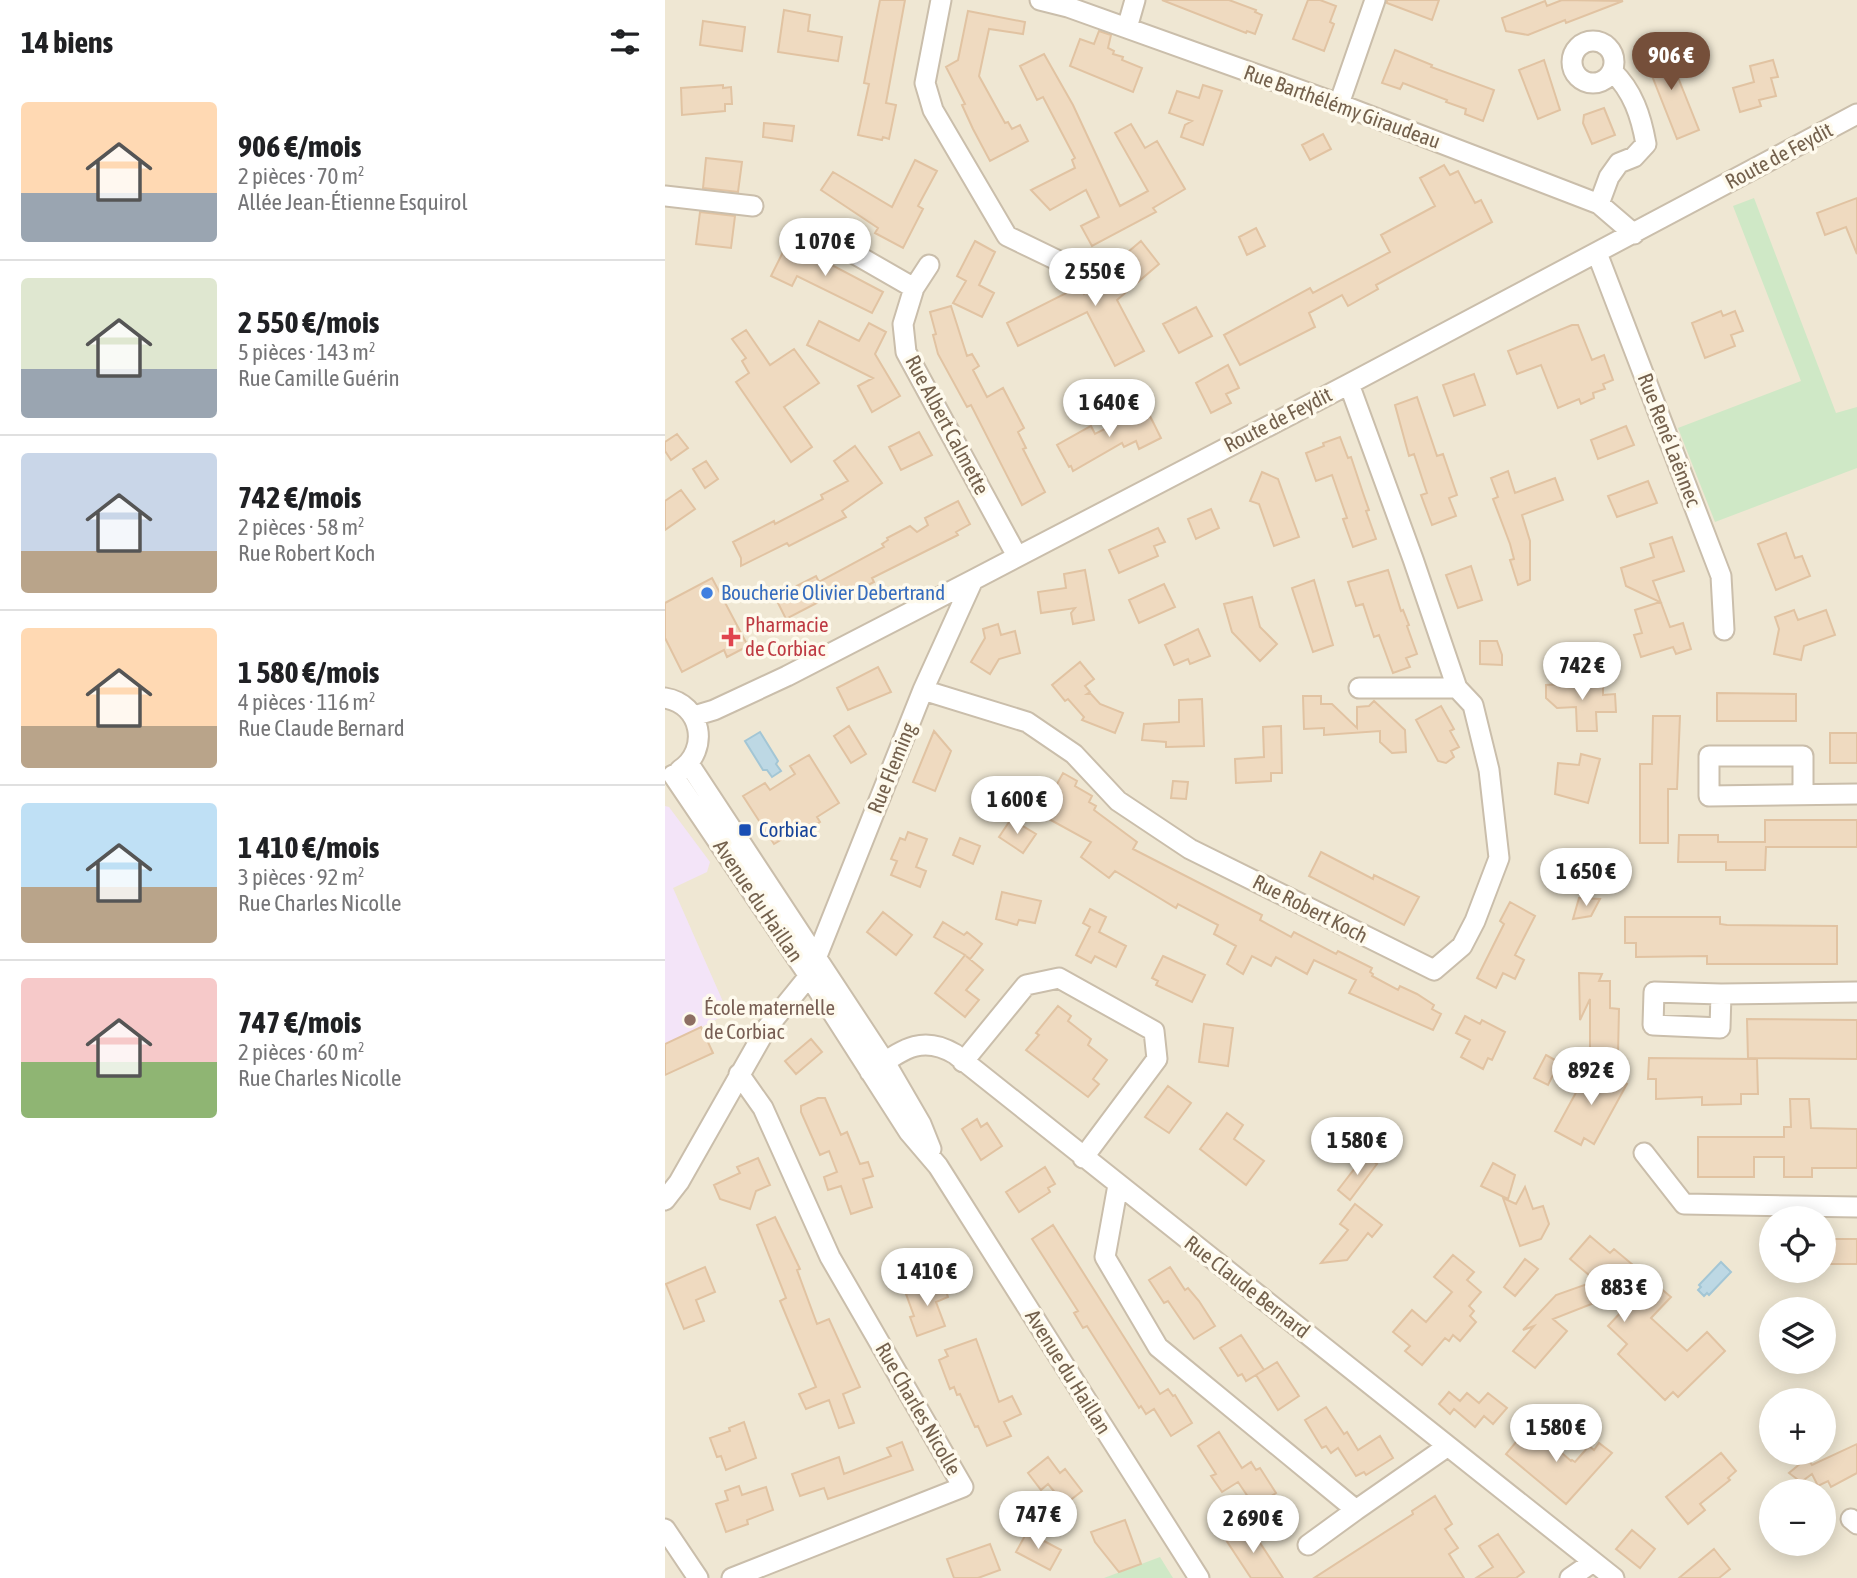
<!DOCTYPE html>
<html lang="fr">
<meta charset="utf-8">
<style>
body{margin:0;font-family:"Asap Condensed",sans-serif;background:#f2f2f2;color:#202124;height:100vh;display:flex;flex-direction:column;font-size:26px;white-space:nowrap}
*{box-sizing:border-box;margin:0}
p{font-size:23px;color:#757577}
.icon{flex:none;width:38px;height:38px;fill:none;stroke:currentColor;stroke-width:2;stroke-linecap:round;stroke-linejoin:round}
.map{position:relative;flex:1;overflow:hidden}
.panel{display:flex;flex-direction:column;background:#fff;width:665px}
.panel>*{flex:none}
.controls{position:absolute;left:1094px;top:1206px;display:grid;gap:14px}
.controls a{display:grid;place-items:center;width:77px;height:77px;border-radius:50%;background:#fff;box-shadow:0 4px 18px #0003;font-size:35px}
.price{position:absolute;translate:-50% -60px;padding:0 16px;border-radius:24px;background:#fff;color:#222;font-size:23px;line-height:46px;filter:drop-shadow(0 2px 4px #0008)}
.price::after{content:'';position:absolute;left:50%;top:42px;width:21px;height:16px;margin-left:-10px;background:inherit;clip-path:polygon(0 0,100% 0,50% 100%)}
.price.on{background:#754f3a;color:#fff}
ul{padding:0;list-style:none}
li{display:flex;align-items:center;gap:21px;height:175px;padding:0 21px}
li+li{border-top:2px solid #e0e0e0}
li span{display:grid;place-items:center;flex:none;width:196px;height:140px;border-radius:7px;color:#555}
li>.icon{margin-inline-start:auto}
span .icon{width:84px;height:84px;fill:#fffc;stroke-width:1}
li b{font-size:30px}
h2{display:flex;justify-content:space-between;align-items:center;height:84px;padding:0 21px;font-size:30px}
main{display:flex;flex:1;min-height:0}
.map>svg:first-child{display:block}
</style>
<main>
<section class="panel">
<h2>14 biens<svg class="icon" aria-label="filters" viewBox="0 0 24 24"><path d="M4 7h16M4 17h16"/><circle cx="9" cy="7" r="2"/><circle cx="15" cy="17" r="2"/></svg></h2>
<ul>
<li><span style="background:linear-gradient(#ffd9b3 65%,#9aa5b1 0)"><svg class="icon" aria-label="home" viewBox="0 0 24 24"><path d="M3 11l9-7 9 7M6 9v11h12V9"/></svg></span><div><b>906 €/mois</b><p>2 pièces · 70 m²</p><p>Allée Jean-Étienne Esquirol</p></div></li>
<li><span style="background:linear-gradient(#dfe7d0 65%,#9aa5b1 0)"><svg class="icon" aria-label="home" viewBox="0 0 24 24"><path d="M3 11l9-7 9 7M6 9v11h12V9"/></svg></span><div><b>2 550 €/mois</b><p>5 pièces · 143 m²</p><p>Rue Camille Guérin</p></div></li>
<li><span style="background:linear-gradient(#c9d6e8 70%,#b9a48a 0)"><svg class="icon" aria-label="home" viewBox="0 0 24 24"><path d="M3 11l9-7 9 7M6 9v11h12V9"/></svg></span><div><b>742 €/mois</b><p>2 pièces · 58 m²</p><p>Rue Robert Koch</p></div></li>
<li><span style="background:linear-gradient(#ffd9b3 70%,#b9a48a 0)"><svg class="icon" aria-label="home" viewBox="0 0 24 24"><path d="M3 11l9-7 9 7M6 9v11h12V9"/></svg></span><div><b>1 580 €/mois</b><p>4 pièces · 116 m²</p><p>Rue Claude Bernard</p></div></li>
<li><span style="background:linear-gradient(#bfe0f5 60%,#b9a48a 0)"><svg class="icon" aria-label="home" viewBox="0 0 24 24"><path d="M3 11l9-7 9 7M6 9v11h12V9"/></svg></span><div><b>1 410 €/mois</b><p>3 pièces · 92 m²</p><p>Rue Charles Nicolle</p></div></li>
<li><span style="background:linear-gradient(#f6c9c9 60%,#8fb573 0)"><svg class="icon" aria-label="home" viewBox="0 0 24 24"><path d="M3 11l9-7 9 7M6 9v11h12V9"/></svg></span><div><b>747 €/mois</b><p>2 pièces · 60 m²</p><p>Rue Charles Nicolle</p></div></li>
</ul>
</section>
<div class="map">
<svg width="1192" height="1578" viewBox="0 0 1192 1578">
<rect width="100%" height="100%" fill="#fbf6e7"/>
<path fill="#efe7d3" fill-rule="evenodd" d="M0,0H1192V1578H0ZM1106,1218H1158V1270H1106ZM1106,1309H1158V1362H1106ZM1106,1400H1158V1452H1106ZM1106,1491H1158V1544H1106Z"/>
<path fill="#f3e4f8" d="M0,806L4,807L45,862L42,872L8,888L63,1013L37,1027L48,1053L0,1075Z"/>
<path fill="#cfe8c6" d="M1089,198L1171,413L1192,407V468L1050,522L1013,428L1136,381L1068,206Z
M495,1557L508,1578H439Z"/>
<path fill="#bdd8e4" stroke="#a3c6d5" stroke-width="2" d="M95,732L113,761L111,764L116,771L107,777L102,770H98L80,741Z
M1056,1262L1066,1272L1044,1295L1042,1293L1039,1296L1033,1290L1036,1287L1034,1285Z"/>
<path fill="#efdac0" stroke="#e1c3a2" stroke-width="2" d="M215,0H240L221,103L231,105L224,139L218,137L217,140L193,135L204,84L199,83Z
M497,0H564L591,10L590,12L597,15L590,34L582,31L581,33Z
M643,0H655L671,6L665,22L669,24L659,51L628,39Z
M722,0H774L767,20L722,3Z
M897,0L958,1L901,23L900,20L863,35L841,31L837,18L880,1L882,6Z
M119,10L145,15L143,31L177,37L173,61L113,52Z
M303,11L360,22L358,34L324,29L314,76L340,123L343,122L347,129L355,125L363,141L325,161L308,129L297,105L300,104L281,67L293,60Z
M38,21L80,27L77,51L35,45Z
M434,31L446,35L443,48L449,51L448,54L458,57L457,60L477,68L468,92L405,66L415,39L429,44Z
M1000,45L1034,130L1012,139L978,53Z
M730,50L767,65L766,67L829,90L818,121L800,114L801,109L781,102L782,100L738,83L735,89L717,83Z
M379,54L408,105L455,206L483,191L450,133L466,124L480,148L492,141L520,189L488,208L491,212L427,246L416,226L434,217L421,190L385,210L366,190L410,168L407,160L410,158L378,97L372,100L355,66Z
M879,60L895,110L873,119L854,70Z
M1108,60L1113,77L1106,78L1111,96L1094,100L1096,106L1075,112L1068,88L1089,82L1085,66Z
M58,85V88L66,87L67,104H60V111L17,115L16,88Z
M538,85L557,91L538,145L516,137L520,125L527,121L504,113L512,91L534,98Z
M939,108L950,135L927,144L918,123L919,115Z
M99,123L129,126L127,141L98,137Z
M658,134L666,149L645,160L637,145Z
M41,158L77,162L73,192L38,188Z
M250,160L272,171L253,206L258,209L238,248L210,233L213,228L156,190L168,172L227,207Z
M779,165L785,175L793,171L810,203L816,200L827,222L711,285L713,289L683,306L677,295L644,313L650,327L575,365L559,335L645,288L648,293L725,252L716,235L770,206L755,178Z
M1192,198V254L1181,227L1160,235L1152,213Z
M35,212L70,216L66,248L31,244Z
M591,228L600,246L582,255L574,237Z
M310,241L330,252L314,285L329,293L317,317L288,303L301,281L292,276Z
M476,241L494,264L452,300L479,351L450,366L422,312L353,346L342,323L415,286L419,294L445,272L443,269Z
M123,242L218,292L207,313L132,276L127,286L106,276Z
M286,306L302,356L307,354L314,366L308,370L322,397L338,388L359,428L353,432L361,448L358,449L380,492L357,505L306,405L302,407L273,354L268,335L271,334L265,312Z
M531,307L547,336L514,353L498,324Z
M1056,311L1058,316L1070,311L1078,331L1066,335L1070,346L1040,358L1027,323Z
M154,321L194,341L204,323L221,332L210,354L235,396L207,412L193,386L208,378L142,345Z
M907,325H913L927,360L939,355L948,380L938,384L940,389L928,393L929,398L916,404L914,399L893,408L876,365L852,374L843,351Z
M81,330L105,365L129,349L154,383L119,407L147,447L126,462L71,382L84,373L77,361L81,358L67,339Z
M563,365L574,388L561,394L566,403L546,413L531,383Z
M809,374L820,405L789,416L778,385Z
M752,397L772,456L778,454L792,495L784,498L791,516L767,525L756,495L762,493L749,454L744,456L730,405Z
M481,408L496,438L474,449L471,441L459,447L457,443L408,471L406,466L404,467L392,445L426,426L430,434Z
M961,426L969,445L933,459L926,440Z
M254,432L267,455L236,470L224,447Z
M12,434L23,448L6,460L0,451V442Z
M675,437L683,458L686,457L698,493L704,510L701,511L711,539L688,547L678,519L682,518L667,475L651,481L641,453L659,446L658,443Z
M190,446L217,483L177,511L181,517L124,546L122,543L76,566V558L68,542L109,521L110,524L158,499L156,495L183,481L169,461Z
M41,461L53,479L40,488L28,469Z
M843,471L850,493L890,478L898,500L857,515L865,541V580L853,585L845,560L849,559L845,544L828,499L833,497L826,478Z
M597,472L613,479L634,537L609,546L594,504L585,501Z
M983,481L992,503L952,517L943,496Z
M16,490L30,509L0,530V501Z
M293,501L305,524L291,532L293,535L207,578L209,582L172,601L169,594L121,619L110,597L151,576L154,582L219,547L217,544L223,540L222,538L245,526L252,532L263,525L260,518Z
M546,509L554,528L531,539L523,519Z
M493,528L500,542L489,546L493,556L454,573L444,550Z
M1121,533L1130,558L1137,556L1145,576L1111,590L1093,544Z
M1007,537L1019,571L988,581L1005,627L1018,623L1026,649L1011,654L1008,647L976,657L969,635L977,633L970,610L995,602L961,586L956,568L989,557L985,544Z
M806,566L817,600L793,608L781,575Z
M420,570L429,620L408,624L406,613L410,608L376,613L373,592L401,588L399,574Z
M723,570L736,611L738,610L744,625L742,626L752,654L741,658L745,667L728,673L714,635L709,637L698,604L691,606L683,582Z
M47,578L83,646L62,657L59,650L17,672L0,638V603Z
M649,580L668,645L648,652L627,588Z
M499,584L510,607L474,623L464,600Z
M587,597L595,627L612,644L595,661L567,632L559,604Z
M1129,610L1133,620L1161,610L1170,635L1139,646L1136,660L1109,654L1114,629L1110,617Z
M333,624L336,635L350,631L355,653L334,659L325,674L306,662L320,638L318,629Z
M533,629L545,656L525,664L523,659L509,665L500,645Z
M815,641H832L837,655V665L815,664Z
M415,662L429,679L420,686L425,692L422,694H426L435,704L458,713L450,733L417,720L419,717L403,699L400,701L387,685Z
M213,667L226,692L183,710L172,688Z
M938,682V695L950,694L951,712H931L932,731H912L911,707L892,708L881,698V685Z
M1052,693L1131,694V721H1052Z
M638,696H656V704H667L692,728V707L704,706L709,701L740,730L741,752L727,753L715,742V731L659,735V728L639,729Z
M537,699L539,746L501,747V742L477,740L479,724L514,722V700Z
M776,706L789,729L785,731L794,747L786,751L789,757L781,763L773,761L751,720Z
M988,716H1015L1012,789H1003V843H975V764H987Z
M184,726L201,754L186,763L169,736Z
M616,726L617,773H606V781L571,783L570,759L599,757L598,727Z
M269,731L286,751L270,791L248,782Z
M1165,733H1192V763H1165Z
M916,754L935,759L923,803L890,794L893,763L914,765Z
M144,755L174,803L152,817L155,822L137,834L134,829L109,844L78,796L100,783L105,790L130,774L125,766Z
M398,773L412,781L410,786L427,796L424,802L431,806L429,810L472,842L468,849L597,915L595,920L626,937L629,932L671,954L673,951L707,968L705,972L708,974L707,976L733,990L735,986L752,994L769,1005L767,1009L776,1014L768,1030L684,993L691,980L649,960L642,974L611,957L606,966L587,956L578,974L562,964L571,946L549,934L553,925L513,904L511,908L450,871L444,878L416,857L426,842L384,819L396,798L387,793Z
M508,781L523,782L521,799L506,798Z
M346,819L371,834L358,853L334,837Z
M1100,820H1192V847H1101L1100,870H1061V862H1013L1014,835H1053V842H1100Z
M243,832L262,839L251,867L261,871L255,887L226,875L232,861L226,859L235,838L240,840Z
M295,838L315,846L308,864L288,855Z
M656,852L708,879L709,875L754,897L739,925L644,876Z
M337,892L376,901L370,923L354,920L352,925L331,919Z
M914,898L935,899L926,916L908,919Z
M845,902L870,916L850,955L859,960L850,979L838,973L831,988L812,978L839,924L835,921Z
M425,909L441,917L434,932L461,946L451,967L430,956L426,963L411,955L425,927L418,923Z
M218,912L247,935L231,955L202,932Z
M960,917H1055V924L1062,925L1172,926V964H1042V956L971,957V943H960Z
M278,922L299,935L302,932L317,944L305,959L301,956L318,970L301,990L314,1000L300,1017L270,993L300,955L269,937Z
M498,956L540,975L527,1002L491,985L493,981L487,978Z
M914,973L937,974L934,981H945V1008L954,1009L953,1054L925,1053V999L915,1020Z
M393,1006L406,1016L403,1021L426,1039L423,1045L442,1060L428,1079L434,1084L423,1097L361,1050L374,1035L371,1033Z
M800,1016L815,1024L817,1020L840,1032L827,1060L823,1058L818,1069L796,1057L805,1040L791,1033Z
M1082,1019L1192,1020V1059L1083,1058Z
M539,1024L568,1028L563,1066L534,1062Z
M36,1027L48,1053L0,1075V1044Z
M146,1039L157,1052L131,1074L120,1061Z
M881,1055L892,1061V1067L883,1085L869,1078Z
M984,1058L1092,1059L1093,1094H1076V1104L1037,1105V1097L991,1099V1079H983Z
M924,1064L962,1084L929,1144L919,1138L916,1145L890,1131L920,1076L924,1079Z
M503,1086L526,1103L504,1133L480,1117Z
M153,1098H160L176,1135L182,1132L195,1164L203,1162L208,1176L198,1179L207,1207L186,1214L176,1186L163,1190L159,1177L172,1172L164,1151L155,1155L136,1112V1106Z
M1125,1099H1144L1146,1128L1192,1129V1168H1147V1177H1119V1157H1089V1177H1033V1137H1119V1127H1126Z
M562,1113L578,1125L569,1139L599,1161L581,1185L535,1149Z
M312,1119L316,1127L322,1123L337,1146L316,1160L297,1129Z
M700,1155L712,1164L685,1200L673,1190Z
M93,1158L105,1185L91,1191L85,1209L55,1199L49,1185L75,1173L72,1167Z
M828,1163L850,1175L843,1199L816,1186Z
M380,1167L390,1184L383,1188L385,1192L354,1212L341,1192Z
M860,1187L868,1209L878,1206L884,1224L876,1239L855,1246L838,1198L851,1204Z
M690,1204L717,1225L707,1237L703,1233L682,1260L656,1263L683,1230L675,1224Z
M110,1217L135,1269L132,1270L152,1324L164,1319L195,1387L178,1394L189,1423L174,1428L164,1400L141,1409L134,1394L151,1387L115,1301L121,1298L92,1225Z
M388,1225L495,1394L503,1389L508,1396L510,1395L527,1423L506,1436L489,1409L481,1414L476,1406L474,1408L422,1326L418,1328L409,1313L413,1311L367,1239Z
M925,1236L945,1253L949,1249L1006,1297L986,1318L1022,1351L1042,1332L1060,1351L1013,1397L1008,1392L1000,1400L953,1354L962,1344L943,1326L985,1281L888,1319L902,1331L870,1368L848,1351L869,1326L858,1330L891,1295L931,1281L905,1259Z
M1158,1239H1192V1264H1161Z
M788,1255L809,1272L802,1280L816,1292L804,1306L809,1311L805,1316L811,1322L795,1341L788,1335L784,1341L780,1338L757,1365L740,1351L745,1346L728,1332L747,1310L761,1322L787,1292L769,1277Z
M860,1259L873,1269L850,1296L839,1287Z
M40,1267L50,1292L31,1300L39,1321L19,1329L1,1284Z
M505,1267L520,1290L523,1288L534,1301L550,1326L529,1339L503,1301L499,1303L484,1280Z
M277,1280L283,1297L271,1302L280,1326L252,1336L245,1317L249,1316L241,1294Z
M576,1335L599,1370L581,1381L577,1374L573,1376L555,1348Z
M311,1339L334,1402L347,1396L356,1414L339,1422L346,1436L322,1446L313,1426L310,1427L295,1394L292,1395L289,1387L285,1389L274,1360L283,1356L280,1350Z
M612,1362L634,1396L613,1410L591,1375Z
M784,1392L795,1401L802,1393L814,1403L823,1393L842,1408L828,1424L819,1416L810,1427L789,1409L785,1414L774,1404Z
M661,1407L679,1434L682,1432L693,1450L715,1436L728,1458L701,1475L699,1472L691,1476L673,1448L666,1453L661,1446L657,1448L640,1420Z
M79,1422L91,1458L61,1470L56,1456L52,1457L45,1438L65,1431L64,1428Z
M865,1425L906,1461L907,1460L910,1462L924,1446L929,1450L934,1443L947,1453L901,1504L841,1454Z
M554,1432L577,1468L586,1462L591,1470L595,1468L611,1493L590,1507L573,1482L557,1492L546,1476L551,1474L533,1446Z
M237,1442L248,1470L163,1499L159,1488L135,1496L127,1474L174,1457L179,1474L226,1456L222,1448Z
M1192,1444V1473L1166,1487L1163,1481L1153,1486L1147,1474L1136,1482L1124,1473L1142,1458L1147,1465Z
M1056,1453L1071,1471L1063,1478L1065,1480L1035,1504L1040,1510L1023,1524L1001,1497Z
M383,1457L395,1473L400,1469L417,1491L403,1502H398L383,1484L376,1490L363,1473Z
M74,1486L77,1495L101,1487L108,1510L82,1520L83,1524L61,1532L51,1504L63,1500L60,1491Z
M770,1496L787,1524L780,1529L793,1548L784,1554L799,1578H649L748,1514L747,1511Z
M460,1520L476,1564L454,1572L430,1542L426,1532Z
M584,1526L618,1578H586L561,1540Z
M967,1530L990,1549L975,1568L951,1549Z
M362,1532L396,1550L385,1570L351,1552Z
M833,1534L859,1572L851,1578H811L828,1567L814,1546Z
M325,1544L335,1570L313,1578H289L282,1559Z
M1049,1549L1065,1569L1054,1578H1014Z"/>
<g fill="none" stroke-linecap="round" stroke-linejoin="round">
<defs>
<path id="minor" d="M276,0L260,83L268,110L342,236L398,263
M375,0L403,7L674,104L934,204L969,234
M462,28L470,0
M907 62a21 21 0 1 1 42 0a21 21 0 1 1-42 0Z
M674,104L710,0
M0,196L88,206
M934,204L944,177L954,163L969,157L981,144C976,116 968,91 947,71
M169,242L249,288L238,324L241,352L352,556
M932,253L1056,576L1059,630
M249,288L264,265
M694,688H792
M258,690L362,722L409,754L453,801L525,849L769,970L797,946L810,921L834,858L824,770L808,705L792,688L748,559L684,384
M0,698C37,704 45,750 15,770
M29,716L49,710L122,676L308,580L684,384L1192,114
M24,764L220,1062L256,1124L266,1149
M8,775L144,976L244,1132L273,1166L534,1578
M1138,794V756H1044V796L1192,794
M1056,994L1055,1028L988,1025L989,992L1056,994L1192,992
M298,1062L361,985L394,978L489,1031L492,1059L418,1158
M205,1072C235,1052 255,1033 290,1054L949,1578
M979,1153L1019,1204L1192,1207
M453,1185L440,1257L493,1347L691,1510L783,1446
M0,1200L14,1182L101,1029L144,976L258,690L308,580
M1186,1519L1192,1524
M0,1529L33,1578
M643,1545L691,1510
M67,1578L298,1487L165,1257L98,1108L74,1074
M905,1578L928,1562"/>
</defs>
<use href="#minor" stroke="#cabeab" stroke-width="23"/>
<use href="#minor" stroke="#fff" stroke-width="19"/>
</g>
<circle fill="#3f7fe0" stroke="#fefaed" stroke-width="2.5" cx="42" cy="593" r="7"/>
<path fill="#e0444e" stroke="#fefaed" stroke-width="2.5" d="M62.5 626.5h7v7h7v7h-7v7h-7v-7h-7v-7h7z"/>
<rect fill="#1a4fb4" stroke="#fefaed" stroke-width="2.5" x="73" y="823" width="14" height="14" rx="3.5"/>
<circle fill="#8d6e63" stroke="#fefaed" stroke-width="2.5" cx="25" cy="1020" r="7"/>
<g text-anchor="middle" stroke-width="7" stroke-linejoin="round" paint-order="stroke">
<g font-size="21" fill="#74614d" stroke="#fefaed">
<text transform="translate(677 107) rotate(20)" y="7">Rue Barthélémy Giraudeau</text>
<text transform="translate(1114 156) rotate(-28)" y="7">Route de Feydit</text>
<text transform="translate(613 420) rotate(-27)" y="7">Route de Feydit</text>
<text transform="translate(282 425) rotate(62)" y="7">Rue Albert Calmette</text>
<text transform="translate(1004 440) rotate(69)" y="7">Rue René Laënnec</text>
<text transform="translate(227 768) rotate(-68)" y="7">Rue Fleming</text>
<text transform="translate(93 901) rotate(56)" y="7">Avenue du Haillan</text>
<text transform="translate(645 909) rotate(27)" y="7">Rue Robert Koch</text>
<text transform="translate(582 1287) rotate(38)" y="7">Rue Claude Bernard</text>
<text transform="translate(403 1372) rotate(58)" y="7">Avenue du Haillan</text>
<text transform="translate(253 1409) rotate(60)" y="7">Rue Charles Nicolle</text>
</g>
<g font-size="21" fill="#366cbe" stroke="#fefaed" text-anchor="start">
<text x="56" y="600">Boucherie Olivier Debertrand</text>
</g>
<g font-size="21" fill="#be3a42" stroke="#fefaed" text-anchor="start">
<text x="80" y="632">Pharmacie<tspan x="80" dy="24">de Corbiac</tspan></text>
</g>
<g font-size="21" fill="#164399" stroke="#fefaed" text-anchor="start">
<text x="94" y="837">Corbiac</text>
</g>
<g font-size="21" fill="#785e54" stroke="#fefaed" text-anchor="start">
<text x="39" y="1015">École maternelle<tspan x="39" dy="24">de Corbiac</tspan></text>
</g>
</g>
</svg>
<div class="controls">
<a><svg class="icon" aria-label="locate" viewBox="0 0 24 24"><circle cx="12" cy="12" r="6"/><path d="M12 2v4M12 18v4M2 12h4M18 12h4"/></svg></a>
<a><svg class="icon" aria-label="layers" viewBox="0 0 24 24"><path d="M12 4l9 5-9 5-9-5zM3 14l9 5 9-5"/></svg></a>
<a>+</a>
<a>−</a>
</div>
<b class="price on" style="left:1006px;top:92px">906 €</b>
<b class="price" style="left:160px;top:278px">1 070 €</b>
<b class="price" style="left:430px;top:308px">2 550 €</b>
<b class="price" style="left:444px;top:439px">1 640 €</b>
<b class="price" style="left:917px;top:702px">742 €</b>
<b class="price" style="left:352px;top:836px">1 600 €</b>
<b class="price" style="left:921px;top:908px">1 650 €</b>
<b class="price" style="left:926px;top:1107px">892 €</b>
<b class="price" style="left:692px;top:1177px">1 580 €</b>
<b class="price" style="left:262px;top:1308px">1 410 €</b>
<b class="price" style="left:959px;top:1324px">883 €</b>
<b class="price" style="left:891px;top:1464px">1 580 €</b>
<b class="price" style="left:373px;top:1551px">747 €</b>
<b class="price" style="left:588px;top:1555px">2 690 €</b>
</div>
</main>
